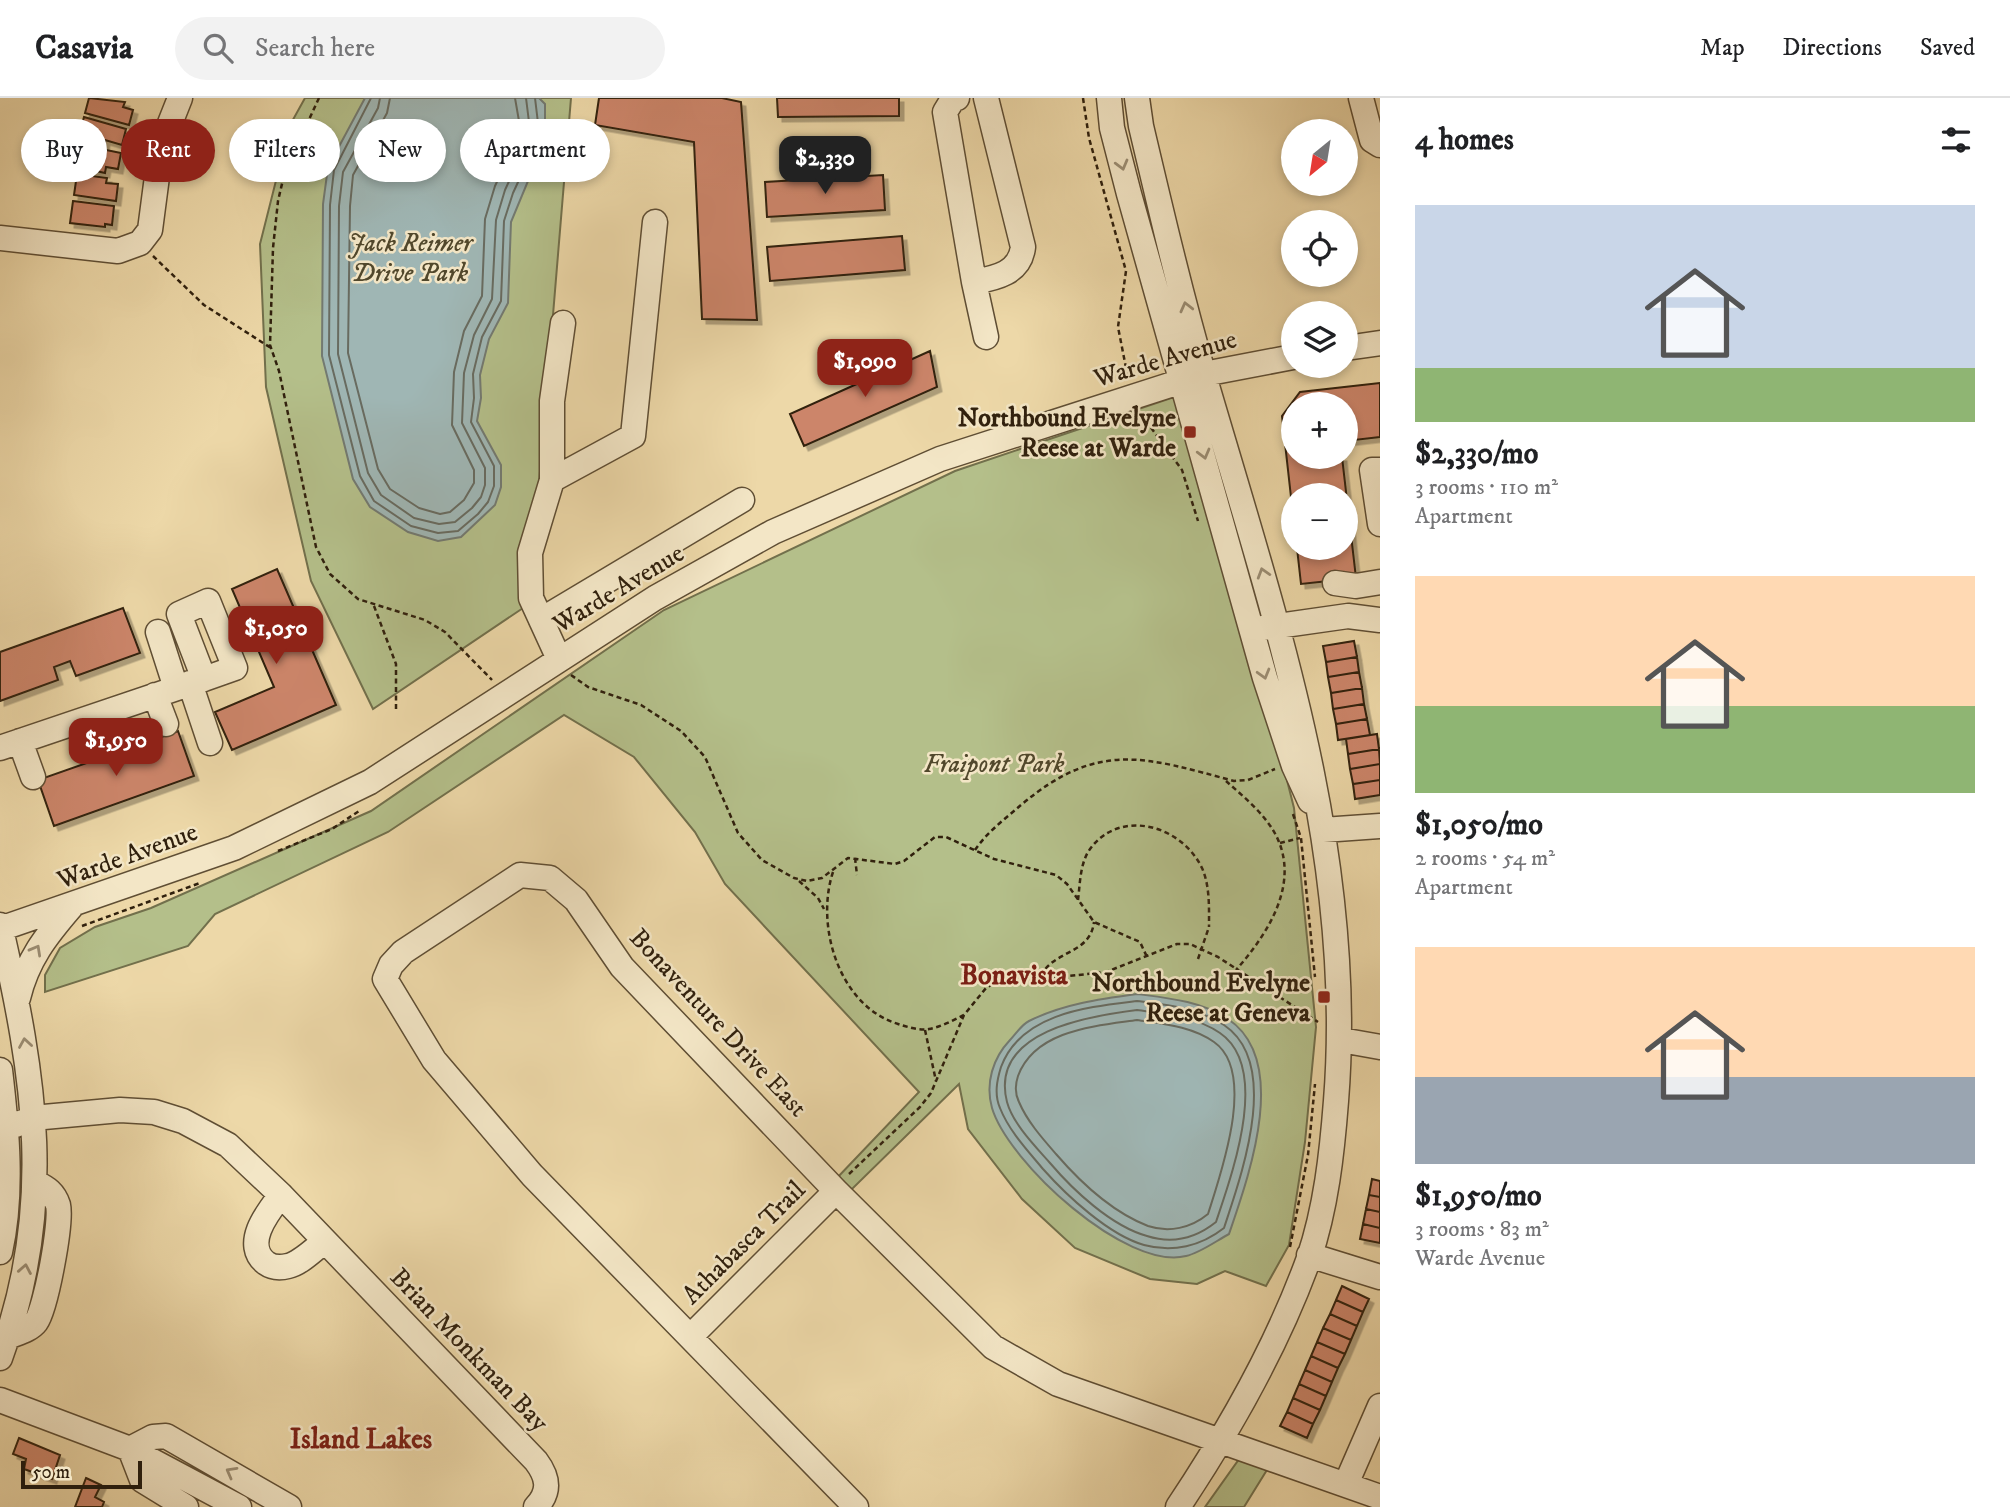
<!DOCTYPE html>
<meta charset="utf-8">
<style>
body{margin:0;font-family:"IM FELL DW Pica",serif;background:#f2f2f2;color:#202124;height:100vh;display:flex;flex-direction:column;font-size:26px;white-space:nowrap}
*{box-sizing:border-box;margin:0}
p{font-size:23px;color:#757577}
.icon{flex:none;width:38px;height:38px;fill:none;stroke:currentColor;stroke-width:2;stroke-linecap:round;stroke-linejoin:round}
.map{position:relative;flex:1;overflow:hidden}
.details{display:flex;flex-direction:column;background:#fff;width:630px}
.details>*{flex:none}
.banner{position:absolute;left:21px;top:21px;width:665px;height:63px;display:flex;gap:14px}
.needle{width:46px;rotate:210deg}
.tools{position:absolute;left:1281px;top:21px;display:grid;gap:14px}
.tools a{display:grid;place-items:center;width:77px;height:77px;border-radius:50%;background:#fff;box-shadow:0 4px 10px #0003;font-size:35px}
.scale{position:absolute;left:21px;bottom:18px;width:121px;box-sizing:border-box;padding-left:7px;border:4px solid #30200d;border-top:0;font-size:19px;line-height:24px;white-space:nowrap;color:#30200d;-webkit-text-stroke:5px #f3e6c6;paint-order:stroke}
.price{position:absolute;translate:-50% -60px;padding:0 16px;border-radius:14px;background:#8f2418;color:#fff;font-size:23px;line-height:46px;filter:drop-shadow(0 2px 4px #0008)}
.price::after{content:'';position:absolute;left:50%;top:42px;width:21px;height:16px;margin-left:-10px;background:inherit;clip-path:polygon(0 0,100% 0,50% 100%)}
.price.on{background:#222;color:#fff}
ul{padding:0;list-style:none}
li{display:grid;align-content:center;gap:14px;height:371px;padding:0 35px}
li span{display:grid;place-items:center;height:217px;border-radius:0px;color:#555}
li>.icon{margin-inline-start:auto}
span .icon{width:126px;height:126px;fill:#fffc;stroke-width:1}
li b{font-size:30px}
h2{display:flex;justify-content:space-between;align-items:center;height:84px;padding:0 35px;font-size:30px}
.tag{padding:0 24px;border-radius:32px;background:#fff;box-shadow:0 4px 10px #0003;font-size:24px;line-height:63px}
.tag.on{background:#8f2418;color:#fff}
header{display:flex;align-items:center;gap:42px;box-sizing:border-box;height:98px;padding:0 35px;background:#fff;border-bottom:2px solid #e0e0e0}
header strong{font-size:33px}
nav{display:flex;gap:38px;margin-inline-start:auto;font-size:24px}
.search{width:490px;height:63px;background:#f2f2f2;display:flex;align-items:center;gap:18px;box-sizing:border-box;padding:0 24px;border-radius:38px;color:#757577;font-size:26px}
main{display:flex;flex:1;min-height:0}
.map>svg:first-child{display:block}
</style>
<header>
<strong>Casavia</strong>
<div class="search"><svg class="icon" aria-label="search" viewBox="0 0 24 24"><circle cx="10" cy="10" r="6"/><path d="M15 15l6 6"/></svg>Search here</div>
<nav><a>Map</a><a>Directions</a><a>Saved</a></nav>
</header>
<main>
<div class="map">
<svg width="1380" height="1409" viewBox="0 0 1380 1409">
<defs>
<filter id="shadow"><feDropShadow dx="4.5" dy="4.5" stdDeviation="0" flood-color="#0004"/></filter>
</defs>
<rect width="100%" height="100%" fill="#edd8a8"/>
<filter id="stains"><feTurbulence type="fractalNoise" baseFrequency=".00286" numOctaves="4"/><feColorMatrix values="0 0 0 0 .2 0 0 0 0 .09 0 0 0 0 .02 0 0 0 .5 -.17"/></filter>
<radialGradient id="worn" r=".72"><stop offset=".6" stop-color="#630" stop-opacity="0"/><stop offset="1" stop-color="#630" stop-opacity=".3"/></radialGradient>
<path fill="#b4bf8a" stroke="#72704c" stroke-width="2" d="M305,0H571L529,506L373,611L311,483L266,289L260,146L290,27Z
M1189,294L1294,710L1316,929L1305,1044L1289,1147L1266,1188L1225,1173L1197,1186L1150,1181L1075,1150L1022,1101L968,1031L959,986L850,1093L836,1081L919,994L725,786L695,734L634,659L564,617L388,734L215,816L188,848L45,894V877L60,850L95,829L151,810L371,713L664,512L955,373Z
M1242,1357L1270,1367L1244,1409H1205Z"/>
<path fill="#9fb6b4" stroke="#737a71" stroke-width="2" d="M365,0H539L545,6V25L538,59L511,124L508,205L489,241L480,277L481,300L477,323L501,367V389L495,407L461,439L438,443L408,434L370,409L353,381L322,258L323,106L328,69Z
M1137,896C1168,900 1201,903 1228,921C1291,963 1248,1080 1229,1136C1216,1143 1200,1155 1186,1158C1126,1173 1008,1064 992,1010C985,985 993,960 1010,942C1016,936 1021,927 1029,923C1063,906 1100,901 1137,896Z"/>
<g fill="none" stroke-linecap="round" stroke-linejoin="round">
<path stroke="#686b60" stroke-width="2" d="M371,0L334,72L330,107L329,257L360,378L374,403L411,428L438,435L458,433L478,416L488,404L494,388V368L471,324L474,300L473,276L482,239L501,203L504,123L513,95L531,56L538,25L535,0
M380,0L378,10L343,74L339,108L338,256L368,375L381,397L414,420L439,426L455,424L472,410L481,399L485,387V370L462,325L464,275L474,237L492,201L496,122L505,92L523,53L529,24L526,0
M390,0L387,15L353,77L350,108L348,255L378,371L390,391L419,410L440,416L450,414L464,402L474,385V372L452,327L454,274L464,233L482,198L485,121L495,88L513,50L519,23L515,0
M1137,903C1167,907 1198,910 1224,927C1282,966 1241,1078 1224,1130C1201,1148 1173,1155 1144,1147C1109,1137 1067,1098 1043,1071C1028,1053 1009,1033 1000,1010C994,996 997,982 1001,969C1021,915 1088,909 1137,903Z
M1137,912C1165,916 1195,918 1220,935C1271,970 1232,1076 1216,1124C1196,1140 1172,1146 1147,1138C1111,1128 1073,1092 1050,1065C1035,1048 1013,1026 1007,1004C989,933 1089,918 1137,912Z
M1137,922C1163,926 1191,928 1214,944C1257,974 1221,1075 1208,1116C1191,1130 1169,1135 1148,1128C1112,1114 1081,1085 1056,1056C1042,1040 1027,1023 1019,1004C1015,996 1015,987 1018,978C1035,932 1095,928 1137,922Z"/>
</g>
<path fill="#cc856b" stroke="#30200d" stroke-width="2" filter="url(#shadow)" d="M89,0L125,4L123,9L133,12L129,27L85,15Z
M599,0H722L741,4L757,222L702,221L694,44L595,27Z
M777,0H899V18L778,19Z
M84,19L126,31L122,47L105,42L104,48L78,40Z
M82,47L121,55L118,71L106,69L105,75L78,69Z
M77,76L107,80L106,85L118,86L116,103L74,97Z
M883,77L885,112L767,119L765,84Z
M73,103L114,108L112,127L105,126V129L70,125Z
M902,138L905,172L770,183L767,149Z
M930,253L937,289L804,348L790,316Z
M1380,285V339L1346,343V306H1293V359H1342L1356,480L1301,486L1297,450H1346V397H1293V417L1282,318L1300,294Z
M277,471L336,607L232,652L215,614L274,589L232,491Z
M123,510L140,555L76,578L70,563L54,569L58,582L0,603V554Z
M1354,543L1357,559L1326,564L1323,548Z
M1357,559L1359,574L1328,579L1326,564Z
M1359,574L1362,590L1331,595L1328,579Z
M1362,590L1364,606L1333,611L1331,595Z
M1364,606L1367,621L1336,626L1333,611Z
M1367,621L1370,637L1338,642L1336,626Z
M178,633L194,678L54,728L38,682Z
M1377,636L1379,651L1348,656L1346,641Z
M1379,651L1380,666L1350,671L1348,656Z
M1380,666V682L1353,686L1350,671Z
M1380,682V697L1355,701L1353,686Z
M1372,1081L1380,1083V1099L1369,1097Z
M1369,1097L1380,1099V1114L1366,1111Z
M1366,1111L1380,1114V1130L1363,1126Z
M1363,1126L1380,1130V1145L1360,1141Z
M1342,1188L1369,1201L1363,1214L1336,1202Z
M1336,1202L1363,1214L1357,1228L1330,1216Z
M1330,1216L1357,1228L1351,1242L1323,1230Z
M1323,1230L1351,1242L1345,1256L1317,1244Z
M1317,1244L1345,1256L1338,1270L1311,1258Z
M1311,1258L1338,1270L1332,1284L1305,1272Z
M1305,1272L1332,1284L1326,1298L1299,1286Z
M1299,1286L1326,1298L1320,1312L1293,1300Z
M1293,1300L1320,1312L1313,1326L1287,1314Z
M1287,1314L1313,1326L1307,1340L1280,1328Z
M19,1340L60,1357L52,1381L24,1371L26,1361L13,1356Z
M86,1380L101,1387L95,1399L104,1404L102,1409H75Z"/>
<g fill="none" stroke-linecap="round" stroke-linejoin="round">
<defs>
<path id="minor" d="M957,0L953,1L945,14L974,184C996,180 1020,175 1023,149L986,0
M1109,0L1112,30L1129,96L1265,580L1294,668L1310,703
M1137,0L1141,28C1161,113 1181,198 1205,281C1274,517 1356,754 1336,1003C1332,1055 1326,1110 1309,1160C1277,1249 1230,1331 1178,1409
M1361,0L1372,42L1380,47
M0,140L118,153L140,145L150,132L161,48L180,0
M974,184L986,239
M1346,250L1380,245
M1380,372H1372L1380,426
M552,382V303L563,225
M1335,485L1356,488L1380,484
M541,522L742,402
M1263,530L1348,518L1380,522
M158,534L176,590
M559,561L531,500L530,455L552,382L633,338L655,124
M190,585L210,645
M155,597L166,626
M20,643L33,679
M0,650L204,581L235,570L208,503L179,516L204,581
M1323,732L1380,728
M0,827C35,980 56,1109 0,1260
M0,831L234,750L370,684L655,500L773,434L940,361L1204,276L1293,259
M18,900C27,862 46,838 71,809
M1341,942L1380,949
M0,972C7,1031 13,1096 0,1154
M0,1033L33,1020L120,1012L154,1014L183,1023L228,1047L281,1097L536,1363C548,1379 551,1393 536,1409
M281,1097C268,1114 242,1146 266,1165C273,1170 280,1170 288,1168C301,1165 314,1151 325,1143
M1309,1157L1380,1179
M691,1238L836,1093
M8,1239C17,1235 30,1232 36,1224C46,1210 62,1124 58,1107C54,1095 47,1090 36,1085
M0,1302L130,1351L239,1409
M1346,1386L1380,1308
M186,1409L142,1382L130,1351L153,1339L166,1338L289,1409
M856,1409L532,1077L434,962L385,881L391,867L403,854L520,777L550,780L576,802L622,869L836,1093L993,1249L1058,1286L1380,1399"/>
</defs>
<use href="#minor" stroke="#5f4e34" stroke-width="27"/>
<path stroke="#30200d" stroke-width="2.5" stroke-dasharray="5 3.5" stroke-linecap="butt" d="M319,0L285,73L278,103L273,150L270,247L279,273L316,449L330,476L358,501L425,522L445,534L492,582
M1083,0L1089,40L1126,173L1118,229L1128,280
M153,158L204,207L271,250
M1141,316L1182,372L1198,423
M374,508L396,566V612
M571,577L588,589L641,607L681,633L705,659L738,735L762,762L794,780L807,783L822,780L848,760L895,766L904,763L935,739H946L994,761L1056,777L1067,786L1094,824L1140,844L1147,859
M1226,683C1245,700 1269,719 1279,744C1298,791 1265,839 1236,872
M1293,716L1301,740L1315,879
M1280,745L1300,740
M975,752C987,734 1005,721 1021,707C1098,642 1145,659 1234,683L1248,682L1275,671
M278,753L332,731L359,713
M855,760L857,777
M833,774C815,828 839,908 898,926C908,929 919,933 929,931C941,929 953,922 964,917
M799,783L818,800L824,811
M1078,802C1080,786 1080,768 1088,754C1117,709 1181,726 1202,770C1210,788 1209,810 1209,829
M82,828L200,785
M1041,878C1053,852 1090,857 1094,824
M925,932L936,983
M849,1076L920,1009L931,995L964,917L986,890L1007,878L1016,876L1050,880L1106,874L1177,846H1190L1218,859L1318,924
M1290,1149L1308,1057L1315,986"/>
<use href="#minor" stroke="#f3e6c6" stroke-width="24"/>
<path stroke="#30200d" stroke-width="2.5" stroke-dasharray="5 3.5" stroke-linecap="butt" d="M1198,861L1209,829"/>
</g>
<defs><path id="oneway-chevron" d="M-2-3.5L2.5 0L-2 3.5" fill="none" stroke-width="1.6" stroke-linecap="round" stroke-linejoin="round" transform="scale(1.75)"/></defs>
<g stroke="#9b8d73">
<use href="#oneway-chevron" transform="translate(1122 67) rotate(75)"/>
<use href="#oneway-chevron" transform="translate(1186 209) rotate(-104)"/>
<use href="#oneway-chevron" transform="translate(1204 356) rotate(75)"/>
<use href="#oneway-chevron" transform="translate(1263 475) rotate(-107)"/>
<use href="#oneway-chevron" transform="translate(1264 576) rotate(74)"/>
<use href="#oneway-chevron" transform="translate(36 852) rotate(-61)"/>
<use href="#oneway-chevron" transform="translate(25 945) rotate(-99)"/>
<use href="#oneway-chevron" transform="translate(25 1171) rotate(-80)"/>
<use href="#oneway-chevron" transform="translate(231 1374) rotate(-151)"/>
</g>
<g fill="#8f2418" stroke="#f3e6c6" stroke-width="2.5">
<rect x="1183" y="327" width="14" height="14" rx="3.5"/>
<rect x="1317" y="892" width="14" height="14" rx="3.5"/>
</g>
<g text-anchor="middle" stroke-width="5" stroke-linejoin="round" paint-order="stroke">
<g font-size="26" font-style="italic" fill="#51482c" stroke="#f3e6c6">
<text x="410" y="153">Jack Reimer<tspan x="410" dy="30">Drive Park</tspan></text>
<text x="994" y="674">Fraipont Park</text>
</g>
<g font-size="26" fill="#30200d" stroke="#f3e6c6">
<text transform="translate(1165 260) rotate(-16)" y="9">Warde Avenue</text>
<text transform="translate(618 490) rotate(-31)" y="9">Warde Avenue</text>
<text transform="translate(127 757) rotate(-20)" y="9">Warde Avenue</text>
<text transform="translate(719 924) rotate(47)" y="9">Bonaventure Drive East</text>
<text transform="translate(743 1144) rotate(-45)" y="9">Athabasca Trail</text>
<text transform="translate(470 1251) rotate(46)" y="9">Brian Monkman Bay</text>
</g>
<g font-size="26" font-weight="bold" fill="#30200d" stroke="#f3e6c6" text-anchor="end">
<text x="1176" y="328">Northbound Evelyne<tspan x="1176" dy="30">Reese at Warde</tspan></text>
<text x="1310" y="893">Northbound Evelyne<tspan x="1310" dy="30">Reese at Geneva</tspan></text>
</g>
<g font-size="28" font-weight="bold" fill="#7a1f14" stroke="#f3e6c6">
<text x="1014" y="886">Bonavista</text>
<text x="361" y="1350">Island Lakes</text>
</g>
</g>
<rect width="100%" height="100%" filter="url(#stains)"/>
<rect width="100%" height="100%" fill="url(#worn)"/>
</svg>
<div class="tools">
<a><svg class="needle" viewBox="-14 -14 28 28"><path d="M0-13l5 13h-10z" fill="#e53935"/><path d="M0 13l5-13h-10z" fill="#757577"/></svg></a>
<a><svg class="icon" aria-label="locate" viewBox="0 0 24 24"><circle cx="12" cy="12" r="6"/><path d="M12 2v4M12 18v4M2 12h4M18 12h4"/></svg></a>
<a><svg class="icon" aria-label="layers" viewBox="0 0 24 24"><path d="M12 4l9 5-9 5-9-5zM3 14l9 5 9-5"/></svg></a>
<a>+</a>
<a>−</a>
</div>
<div class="scale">50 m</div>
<b class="price on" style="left:825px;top:98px">$2,330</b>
<b class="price" style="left:865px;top:301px">$1,090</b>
<b class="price" style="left:276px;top:568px">$1,050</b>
<b class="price" style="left:116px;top:680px">$1,950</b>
<div class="banner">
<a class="tag">Buy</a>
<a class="tag on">Rent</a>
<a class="tag">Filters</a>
<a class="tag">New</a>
<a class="tag">Apartment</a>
</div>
</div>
<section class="details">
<h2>4 homes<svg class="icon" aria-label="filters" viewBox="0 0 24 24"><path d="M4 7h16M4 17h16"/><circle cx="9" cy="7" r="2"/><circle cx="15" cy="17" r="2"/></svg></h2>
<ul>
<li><span style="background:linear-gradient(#c9d6e8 75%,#8fb573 0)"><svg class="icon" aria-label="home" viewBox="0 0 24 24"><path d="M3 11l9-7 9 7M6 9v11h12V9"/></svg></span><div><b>$2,330/mo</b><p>3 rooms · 110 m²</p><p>Apartment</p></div></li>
<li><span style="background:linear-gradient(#ffd9b3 60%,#8fb573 0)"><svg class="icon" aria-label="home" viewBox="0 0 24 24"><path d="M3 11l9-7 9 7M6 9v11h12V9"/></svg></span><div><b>$1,050/mo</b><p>2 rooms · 54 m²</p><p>Apartment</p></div></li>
<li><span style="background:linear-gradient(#ffd9b3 60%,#9aa5b1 0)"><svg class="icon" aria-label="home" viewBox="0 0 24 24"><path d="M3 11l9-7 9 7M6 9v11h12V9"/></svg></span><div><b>$1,950/mo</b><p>3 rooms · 83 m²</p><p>Warde Avenue</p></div></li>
</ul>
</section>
</main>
